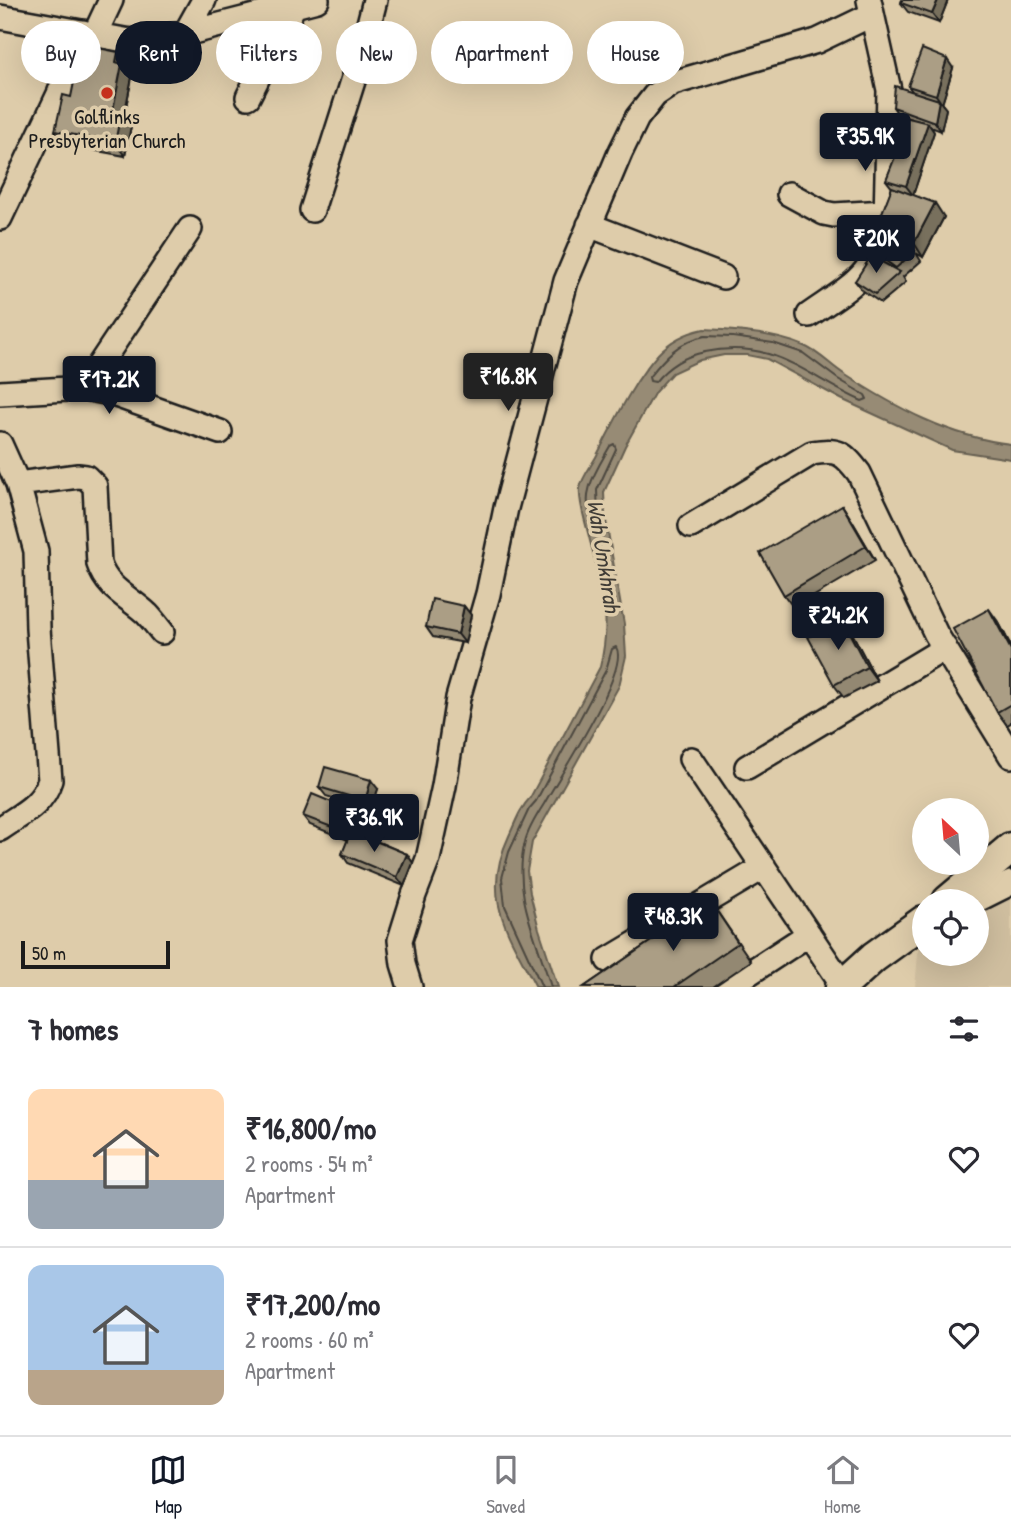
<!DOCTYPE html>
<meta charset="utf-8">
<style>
body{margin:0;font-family:"Patrick Hand",sans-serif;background:#f2f2f3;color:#2b2b33;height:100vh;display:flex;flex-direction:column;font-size:26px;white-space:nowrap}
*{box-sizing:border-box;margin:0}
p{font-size:23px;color:#7c7c81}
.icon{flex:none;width:38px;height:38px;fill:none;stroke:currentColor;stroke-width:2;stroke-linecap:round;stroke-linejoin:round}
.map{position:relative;height:987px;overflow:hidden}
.drawer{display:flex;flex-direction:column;background:#fff;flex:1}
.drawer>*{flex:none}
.banner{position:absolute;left:21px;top:21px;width:970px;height:63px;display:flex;gap:14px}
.needle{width:46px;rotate:334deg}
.controls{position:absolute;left:912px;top:798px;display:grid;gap:14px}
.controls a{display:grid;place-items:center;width:77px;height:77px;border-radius:50%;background:#fff;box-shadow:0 7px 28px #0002;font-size:35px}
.scale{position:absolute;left:21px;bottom:18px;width:149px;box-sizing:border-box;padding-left:7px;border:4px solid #1c1c1c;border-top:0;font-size:19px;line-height:24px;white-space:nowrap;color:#1c1c1c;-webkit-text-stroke:5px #deccaa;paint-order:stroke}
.price{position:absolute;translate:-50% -60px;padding:0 16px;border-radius:7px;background:#111827;color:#fff;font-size:23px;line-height:46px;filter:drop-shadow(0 2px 4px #0008)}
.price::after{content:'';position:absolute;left:50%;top:42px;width:21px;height:16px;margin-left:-10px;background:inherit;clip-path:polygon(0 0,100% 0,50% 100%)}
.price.selected{background:#222;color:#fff}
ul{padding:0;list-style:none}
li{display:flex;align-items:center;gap:21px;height:175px;padding:0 28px}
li+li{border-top:2px solid #e1e1e2}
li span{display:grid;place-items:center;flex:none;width:196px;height:140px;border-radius:14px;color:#555}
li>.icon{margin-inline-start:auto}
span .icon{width:84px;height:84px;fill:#fffc;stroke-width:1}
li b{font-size:30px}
h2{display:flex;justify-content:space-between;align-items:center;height:84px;padding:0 28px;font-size:30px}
.pill{padding:0 24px;border-radius:32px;background:#fff;box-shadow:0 7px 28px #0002;font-size:24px;line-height:63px}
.pill.selected{background:#111827;color:#fff}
.tabs{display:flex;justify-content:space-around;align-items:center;height:98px;border-top:2px solid #e1e1e2;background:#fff;font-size:19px;color:#7c7c81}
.tabs a{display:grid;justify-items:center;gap:4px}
.tabs .selected{color:#111827}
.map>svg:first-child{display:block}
</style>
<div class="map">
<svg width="1011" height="987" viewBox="0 0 1011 987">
<rect width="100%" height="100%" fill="#deccaa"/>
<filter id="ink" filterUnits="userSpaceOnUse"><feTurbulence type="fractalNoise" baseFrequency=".0143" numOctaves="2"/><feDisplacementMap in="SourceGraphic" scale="14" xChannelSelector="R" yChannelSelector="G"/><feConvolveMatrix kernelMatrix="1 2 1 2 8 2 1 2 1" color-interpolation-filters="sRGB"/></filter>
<g filter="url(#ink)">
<path fill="#cfbe9f" d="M1011,898V987H915L919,944L924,942V954H976L977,915Z"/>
<path fill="#978b75" stroke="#665f51" stroke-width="2" d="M704,329C737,330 773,333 804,346C819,352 831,366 844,374C895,407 949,437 1011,444V459L952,450L841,399L767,359L747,355H724L700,360L672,373L655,392L625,446L604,492L605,515L624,624L626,656L619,686L532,842L527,871L530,893L539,929L558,987H536C508,932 480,898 509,836C515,823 520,808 530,798L600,667C612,619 603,587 590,541C587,527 578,502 580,488C582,477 592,465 597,455C615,421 632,383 658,354C671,340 685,333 704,329Z"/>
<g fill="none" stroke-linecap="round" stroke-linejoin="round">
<path stroke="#4d4840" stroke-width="2" d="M705,336L733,337L773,343L803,353L838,379L865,395L867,399L862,401C804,375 774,338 705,352C684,356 668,366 655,382L650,381L649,377C665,357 679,341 705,336Z
M614,444L616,449L597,490L598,516L593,519C578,495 598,468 610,446Z
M542,987L505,906L502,878L509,852L529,809L536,801L606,670L612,649L616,647C631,669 558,778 544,804C537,815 528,829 525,842C512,893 537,939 551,987"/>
<defs>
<path id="minor" d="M0,17L130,41L185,34L317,0
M95,34L111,0
M185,34L204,0
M248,97L294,6
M789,194L824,213L834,215L886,212
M312,210L360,59L375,0
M0,218L59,94L83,32
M589,225L723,277
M809,315C852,285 877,275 886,219L889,90L869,0
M84,388L190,229
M0,393L84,388L110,393L220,432
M0,444L18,484L36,551L38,629L50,780C42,806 21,814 0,829
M18,484L78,476L86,477L95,486L99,564C107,589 129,597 147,614C152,619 157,626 162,632
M691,526L812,453C838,449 843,452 859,473L936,634L1011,756
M691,759L843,985
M747,767L945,648
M975,901L1011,883
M608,960L764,867
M410,987L403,964L400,940L414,895L428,859L444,786L458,698L488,594L506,508L566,281L620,153L637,118L655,95L673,83L817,41L871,15
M728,987L809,934"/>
<path id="major" d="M948,901L1011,848
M841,987L874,957L924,921"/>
</defs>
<use href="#minor" stroke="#1c1c1c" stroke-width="28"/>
<use href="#major" stroke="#1c1c1c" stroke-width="35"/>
<use href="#minor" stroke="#deccaa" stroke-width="23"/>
<use href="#major" stroke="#deccaa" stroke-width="30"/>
</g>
<path fill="#938872" stroke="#1c1c1c" stroke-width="2" d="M902,0H948L939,23L908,12L901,3Z
M128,66L127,70L132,77L124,116L131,126L125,156L65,145L55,131L71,97Z
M953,68L942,104L946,109L941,131L931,127L934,132L913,195L944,217L923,257L916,253L921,261L903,277L906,282L881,303L862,290L855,281L881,262L875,253L885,237L877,226L892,188L886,180L897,153L890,143L899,116L893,107L912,91L908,86Z
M842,505L851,519L875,560L794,608L784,595Z
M464,606L471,615L465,643L433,637L426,627Z
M842,619L852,633L877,681L844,698L834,685Z
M999,623L1011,646V723L1007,725L997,712Z
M319,787L378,789L371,810L326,796Z
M351,810L358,819L353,831L407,854L413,863L404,886L348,863L342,854L348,840L310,825L303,816Z
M710,901L751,961L713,987H584Z"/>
<path fill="#786f5d" stroke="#1c1c1c" stroke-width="2" d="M938,0H948L939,23L932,14Z
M118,52L128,66L127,70L132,77L124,116L131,126L125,156L115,143L113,110L116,62Z
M947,59L953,68L942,104L936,95Z
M939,100L946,109L941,131L935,122Z
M928,123L934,132L913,195L906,186Z
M935,203L944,217L923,257L914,243Z
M842,505L851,519L875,560L866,546Z
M464,606L471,615L465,643L458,634Z
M989,609L999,623L1011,646V650Z
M842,619L852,633L877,681L867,667Z
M371,780L378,789L371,810L365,801Z
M351,810L358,819L349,841L342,831Z
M407,854L413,863L404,886L397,877Z"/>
<path fill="#ab9e85" stroke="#1c1c1c" stroke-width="2" d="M902,0H938L932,14L901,3Z
M88,46L118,52L116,62L122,64L113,110L121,112L115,143L55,131L63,95L71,97L79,57L85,59Z
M922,49L947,59L936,95L908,86Z
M895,86L939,100L935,122L893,107Z
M893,114L928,123L906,186L886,180L897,152L890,143Z
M892,187L935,203L914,243L877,226Z
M885,237L915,251L896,268L875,253Z
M871,256L900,272L875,294L855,281Z
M842,505L866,546L784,595L760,553Z
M432,599L464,606L458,634L426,627Z
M989,609L1011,650V704L997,712L953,629Z
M842,619L867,667L834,685L808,637Z
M325,767L371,780L365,801L319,787Z
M312,794L351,810L342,831L303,816Z
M351,831L407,854L397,877L342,854Z
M710,901L738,943L674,987H584Z"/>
</g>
<circle fill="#c8321e" stroke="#deccaa" stroke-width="2.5" cx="107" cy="93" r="7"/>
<g text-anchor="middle" stroke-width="7" stroke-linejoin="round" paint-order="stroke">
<g font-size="21" fill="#1c1c1c" stroke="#deccaa">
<text x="107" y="124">Golflinks<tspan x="107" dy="24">Presbyterian Church</tspan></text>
</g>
<g font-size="23" font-style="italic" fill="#413d37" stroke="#deccaa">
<text transform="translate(604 556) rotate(81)" y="8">Wah Umkhrah</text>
</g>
</g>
</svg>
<div class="controls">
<a><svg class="needle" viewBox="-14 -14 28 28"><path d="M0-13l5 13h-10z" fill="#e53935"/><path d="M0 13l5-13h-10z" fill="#7c7c81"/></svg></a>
<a><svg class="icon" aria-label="locate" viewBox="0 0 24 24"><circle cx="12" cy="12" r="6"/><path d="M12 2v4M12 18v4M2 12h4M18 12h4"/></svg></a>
</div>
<div class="scale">50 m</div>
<b class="price" style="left:865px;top:173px">₹35.9K</b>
<b class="price" style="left:876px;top:275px">₹20K</b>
<b class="price selected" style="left:508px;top:413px">₹16.8K</b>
<b class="price" style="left:109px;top:416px">₹17.2K</b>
<b class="price" style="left:838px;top:652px">₹24.2K</b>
<b class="price" style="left:374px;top:854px">₹36.9K</b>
<b class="price" style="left:673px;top:953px">₹48.3K</b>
<div class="banner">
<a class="pill">Buy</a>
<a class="pill selected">Rent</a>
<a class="pill">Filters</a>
<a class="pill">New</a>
<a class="pill">Apartment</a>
<a class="pill">House</a>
</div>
</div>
<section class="drawer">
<h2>7 homes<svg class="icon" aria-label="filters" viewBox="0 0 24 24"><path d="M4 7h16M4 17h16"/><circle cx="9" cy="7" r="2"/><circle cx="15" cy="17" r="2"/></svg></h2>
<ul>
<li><span style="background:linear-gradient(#ffd9b3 65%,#9aa5b1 0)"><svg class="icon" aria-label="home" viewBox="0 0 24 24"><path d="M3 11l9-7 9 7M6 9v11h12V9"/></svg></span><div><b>₹16,800/mo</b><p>2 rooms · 54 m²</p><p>Apartment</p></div><svg class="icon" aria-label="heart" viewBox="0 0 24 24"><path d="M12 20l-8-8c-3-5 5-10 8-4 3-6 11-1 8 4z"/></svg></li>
<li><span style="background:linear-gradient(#a9c7e8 75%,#b9a48a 0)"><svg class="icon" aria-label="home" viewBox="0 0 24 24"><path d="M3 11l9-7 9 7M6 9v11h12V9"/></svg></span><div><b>₹17,200/mo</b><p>2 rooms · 60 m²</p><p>Apartment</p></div><svg class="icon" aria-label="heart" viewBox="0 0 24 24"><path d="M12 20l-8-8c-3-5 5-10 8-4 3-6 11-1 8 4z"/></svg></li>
</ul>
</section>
<nav class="tabs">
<a class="selected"><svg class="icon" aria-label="map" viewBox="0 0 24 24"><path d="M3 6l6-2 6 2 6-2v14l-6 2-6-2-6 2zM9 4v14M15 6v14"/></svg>Map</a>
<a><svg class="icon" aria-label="saved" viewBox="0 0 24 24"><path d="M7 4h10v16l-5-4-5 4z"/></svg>Saved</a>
<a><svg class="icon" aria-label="home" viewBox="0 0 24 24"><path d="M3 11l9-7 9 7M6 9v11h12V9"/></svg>Home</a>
</nav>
